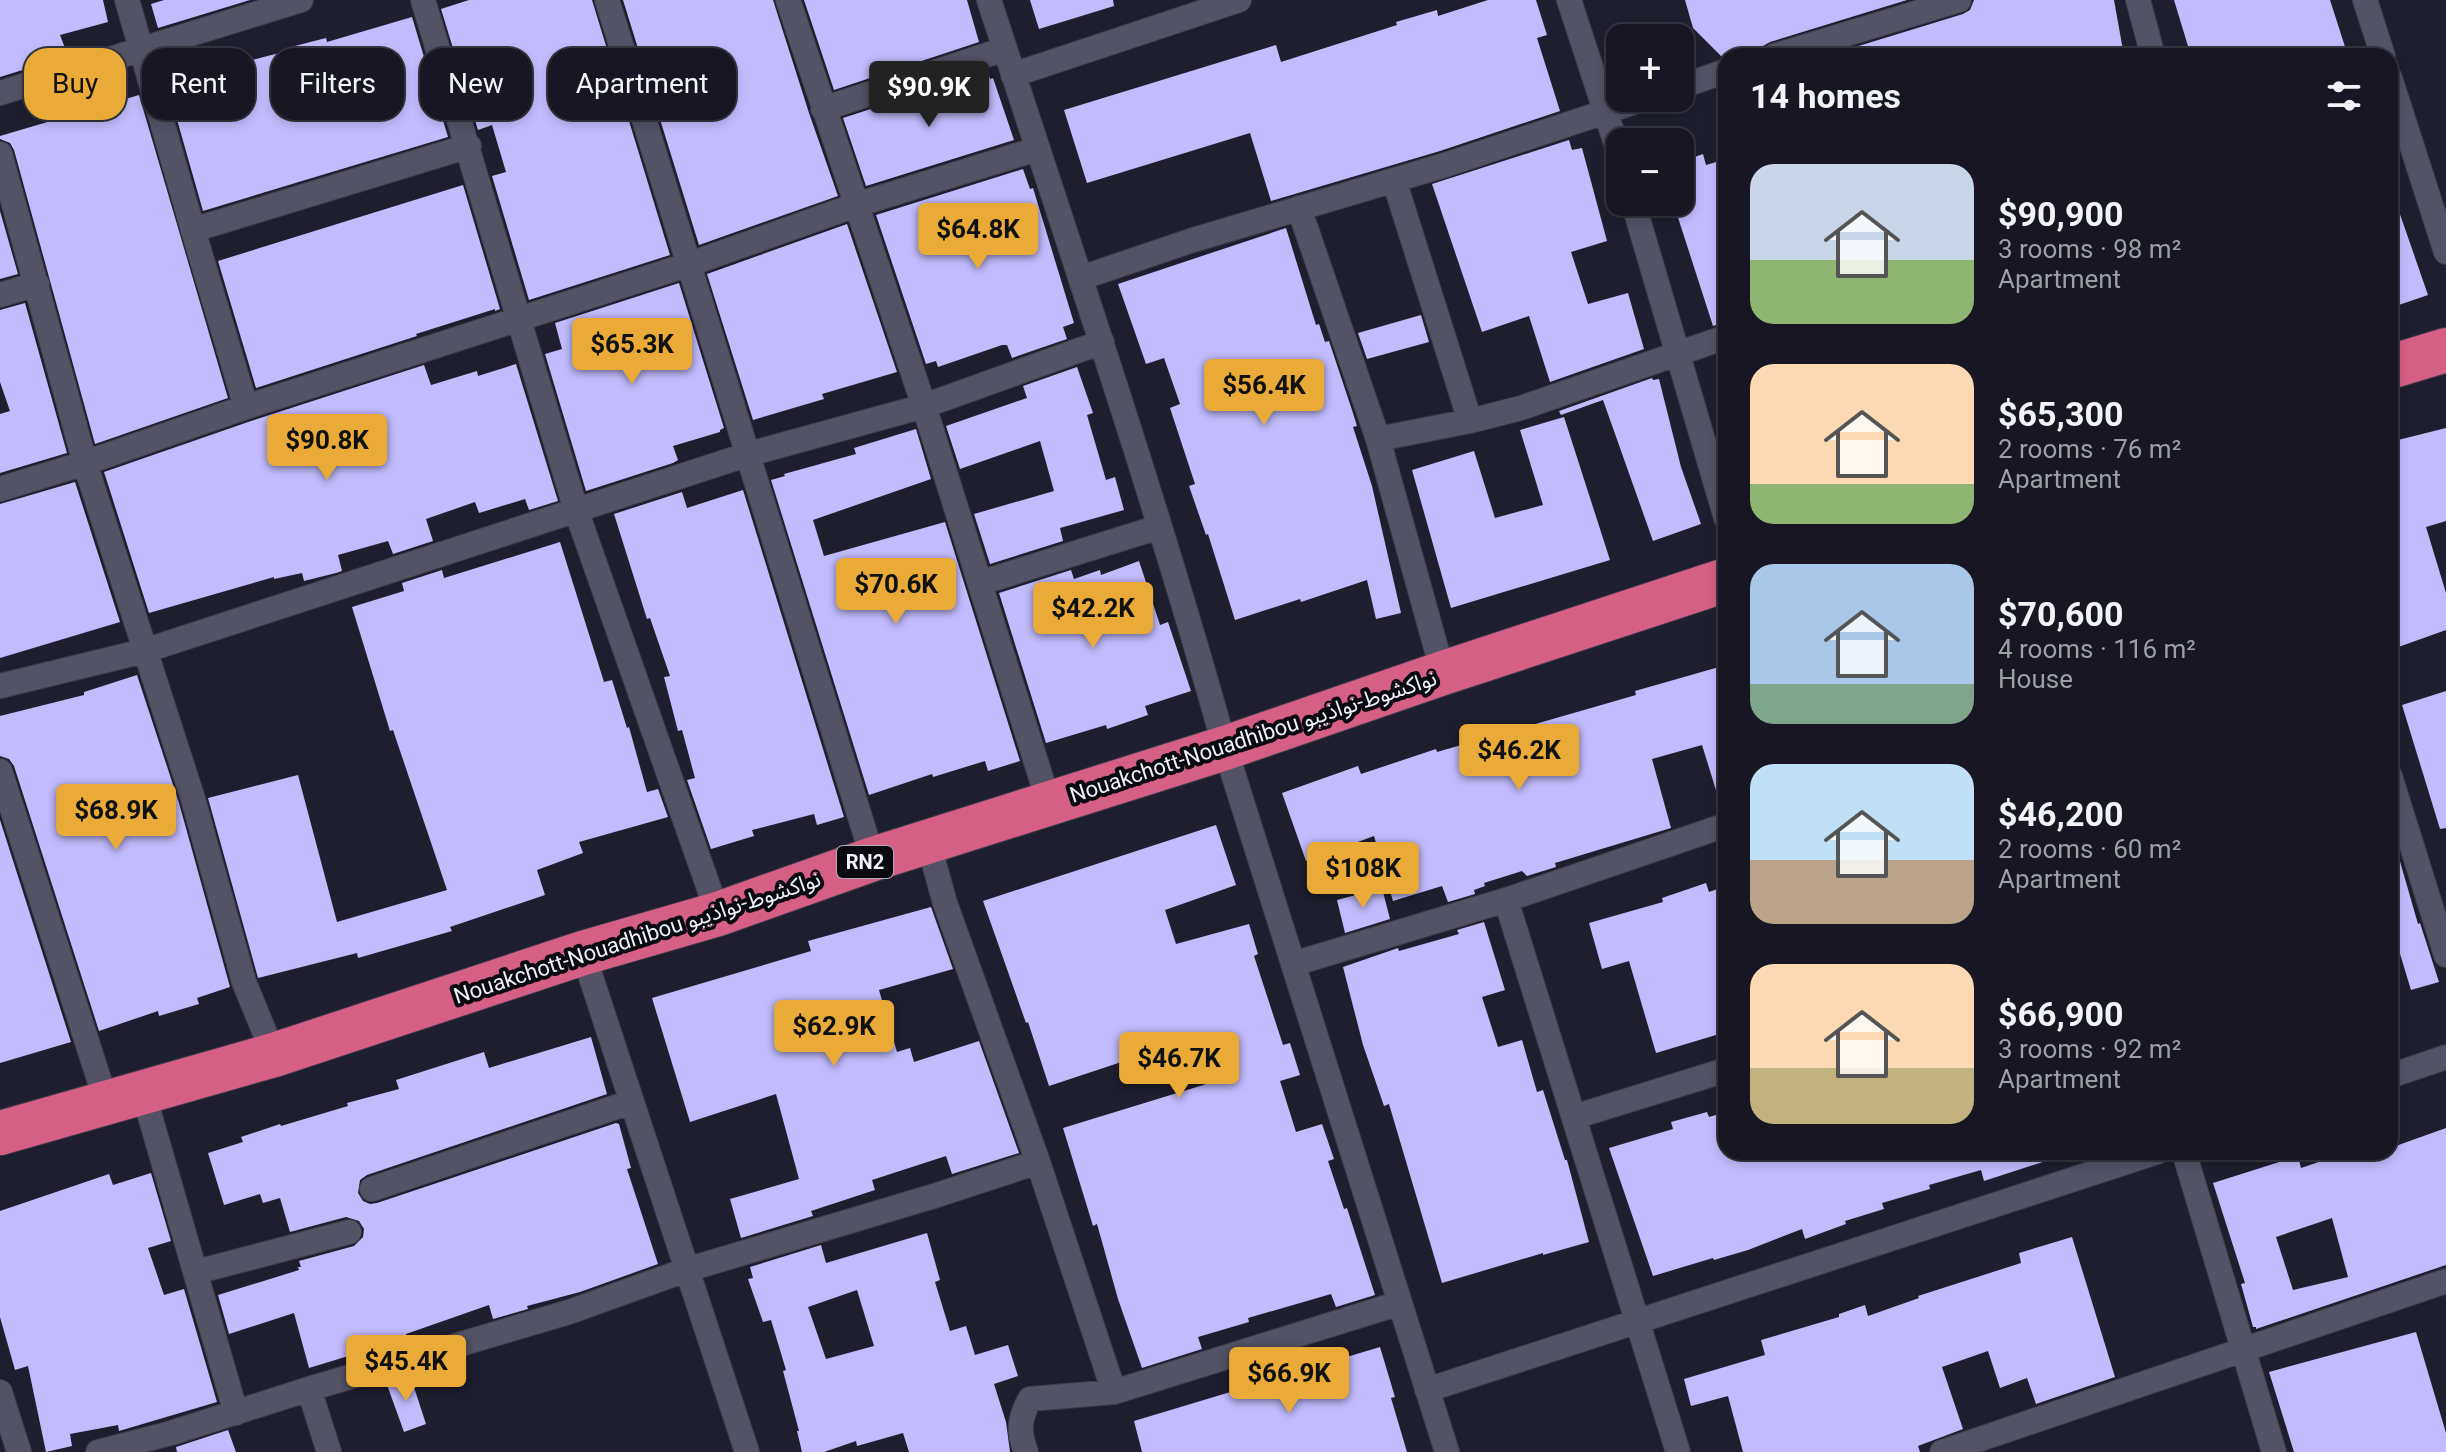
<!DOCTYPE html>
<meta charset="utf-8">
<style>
body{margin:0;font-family:Roboto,"Noto Sans Arabic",sans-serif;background:#201f2a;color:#f1f3f6;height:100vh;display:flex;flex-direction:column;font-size:30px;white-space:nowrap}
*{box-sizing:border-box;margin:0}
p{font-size:26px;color:#9e9fa5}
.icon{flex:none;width:44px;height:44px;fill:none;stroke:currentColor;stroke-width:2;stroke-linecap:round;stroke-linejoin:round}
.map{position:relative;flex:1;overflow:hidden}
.drawer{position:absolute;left:1718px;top:48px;width:680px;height:1112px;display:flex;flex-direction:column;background:#171622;border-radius:24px;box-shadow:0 4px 12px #0003,0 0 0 2px #363540}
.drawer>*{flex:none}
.hud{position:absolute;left:24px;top:48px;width:760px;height:72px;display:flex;gap:16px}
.controls{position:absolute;left:1606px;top:24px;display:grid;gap:16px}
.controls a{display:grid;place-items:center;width:88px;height:88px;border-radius:16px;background:#171622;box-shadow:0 4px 12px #0003,0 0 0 2px #363540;font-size:40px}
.price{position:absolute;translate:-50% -68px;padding:0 18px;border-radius:8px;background:#e9aa38;color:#111;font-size:26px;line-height:52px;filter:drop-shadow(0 2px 4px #0008)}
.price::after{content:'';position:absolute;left:50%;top:48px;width:24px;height:18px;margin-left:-12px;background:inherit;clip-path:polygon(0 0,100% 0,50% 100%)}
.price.on{background:#222;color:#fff}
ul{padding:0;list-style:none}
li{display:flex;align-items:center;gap:24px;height:200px;padding:0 32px}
li span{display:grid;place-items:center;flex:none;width:224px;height:160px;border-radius:24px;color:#555}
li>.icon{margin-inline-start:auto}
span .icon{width:96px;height:96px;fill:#fffc;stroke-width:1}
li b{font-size:34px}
h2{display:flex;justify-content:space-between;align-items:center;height:96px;padding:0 32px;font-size:34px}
.tag{padding:0 28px;border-radius:24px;background:#171622;box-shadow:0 4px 12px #0003,0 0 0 2px #363540;font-size:28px;line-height:72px}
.tag.on{background:#e9aa38;color:#111}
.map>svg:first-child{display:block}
</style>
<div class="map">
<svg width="2446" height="1452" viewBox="0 0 2446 1452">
<rect width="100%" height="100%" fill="#1f1e2e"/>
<path fill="#c2bcfe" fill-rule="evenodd" d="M0,0H103L108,22L60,35L68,56L0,77Z
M164,0H250L158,28L151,4Z
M469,0H592L670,255L529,300L492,176L506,172L492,125L478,130L441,9Z
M623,0H773L809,113L838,196L699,245Z
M804,0H967L979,42L834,90Z
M1030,0H1113L1114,6L1039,29Z
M1488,0H1536L1547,35L1537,38L1560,111L1440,151L1271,201L1250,133L1087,183L1064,110L1276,45L1281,62L1397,25L1396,22L1437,10L1438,16Z
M1685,0H1907L1770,42L1763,46L1759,56H1721L1693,28Z
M1974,0H2114L2124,56H1826L1963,14L1970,10Z
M2174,0H2330L2348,56H2191Z
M412,17L448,137L203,211L168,88L173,86L174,80L287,51V48L326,38L327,42Z
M988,71L990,79L993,78L1014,140L866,186L843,118Z
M139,95L228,398L95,444L14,150L10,143L0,139V136Z
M1569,140L1572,150L1582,148L1607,241L1571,252L1588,304L1628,293L1644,349L1550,382L1529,316L1482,332L1432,184Z
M1703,154L1706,165L1726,159V322L1713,326L1673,202H1680V162Z
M1023,169L1030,189L1033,188L1074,323L1063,327L1067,339L1012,358L1007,345H1002L938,367L936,361L926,364L876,215Z
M463,185L500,309L495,311V309L416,334L417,336L256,388L218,261Z
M2394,197L2428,295L2390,308V198Z
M0,211L18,274L0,279Z
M847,224L897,372L822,394L824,399L753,420L707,274Z
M1286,228L1316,325L1319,324L1325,342L1329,341L1352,410L1357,426L1353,427L1372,486L1401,613L1376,619L1367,580L1301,602L1300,599L1235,620L1208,534L1206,535L1189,486L1195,484L1170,408L1180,404L1164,358L1146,364L1118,284Z
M679,283L724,428L720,430V432L673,446L678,460L673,463L586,491L545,354L562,349L555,323Z
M25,303L67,453L0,473V414L10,411L0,382V310Z
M1421,315L1429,342L1367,359L1358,333Z
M516,364L558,501L529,510L525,499L479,513L475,502L426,519L433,541L393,554L388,541L338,555L342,571L336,573L304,581L302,573L274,579V577L149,613L104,472L251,421L424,365L431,385L477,371L478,376Z
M1077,367L1093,413L1087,415L1106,480L1115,477L1124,510L1060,528L1063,541L990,564L974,514L1054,491L1040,441L960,469L946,426L1027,398L1023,386Z
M1652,378L1653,380L1659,379L1681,467L1701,524L1653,541L1603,400L1561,415L1559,411Z
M1564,417L1610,560L1451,608L1412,470L1474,451L1495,518L1543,505L1520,430Z
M2446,428V521L2426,527L2446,593V630L2390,650V442Z
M916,429L931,479L813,520L824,556L945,522L1020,761L988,771L985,761L933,777L932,774L869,795L771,480L785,476L784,474L856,454L854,448Z
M75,482L120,622L0,658V504Z
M743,490L844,817L817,825L814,814L752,830L754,836L711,849L687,780L695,778L682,730L678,731L664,677L670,676L650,618L647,619L614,514L682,492L687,508Z
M560,542L604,682L612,680L627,728L629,727L647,792L658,789L668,817L579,842L583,853L537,870L545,895L450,927L452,931L358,958L357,953L258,978L208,798L298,775L337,922L447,890L393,730L390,731L352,607L404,591L402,583L442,570L444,578Z
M1139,561L1160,625L1168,622L1191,691L1145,706L1148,715L1107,729L1106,725L1046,743L999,593L1071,570L1074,579L1100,570L1101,575Z
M1719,667L1726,690V802L1720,803L1702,745L1652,759L1671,828L1555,863L1556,867L1527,876L1522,871L1484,883L1485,886L1474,890L1475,894L1448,902L1442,886L1393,901L1374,836L1306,861L1282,793L1358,766L1361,774L1436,749L1437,752L1591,708L1636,695L1635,691Z
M137,675L179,803L230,987L197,998L199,1004L159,1016L158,1011L99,1031L14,766L9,759L0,756V716L84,695V692Z
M2446,691V828L2440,829L2402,705Z
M0,820L71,1042L0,1063Z
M1216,825L1236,885L1165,910L1176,944L1249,924L1258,954L1254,956L1283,1045L1290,1043L1300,1075L1280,1081L1296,1132L1322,1124L1334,1159L1328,1161L1344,1209L1347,1208L1375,1295L1336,1307L1331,1294L1248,1318L1249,1322L1198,1337L1202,1349L1142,1368L1118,1299L1097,1224L1093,1226L1063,1128L1226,1078L1212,1032L1049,1086L1028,1022L1026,1023L983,901Z
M2397,851L2418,924L2420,923L2439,982L2411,990L2390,921V852Z
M1706,883L1709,892L1726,886V1032L1656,1053L1629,961L1602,969L1589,923L1663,902L1662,898Z
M1382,888L1390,919L1345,933L1337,900Z
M931,907L953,969L879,990L897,1052L910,1048L914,1062L979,1041L1019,1153L952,1174L946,1156L872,1180L875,1190L811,1211L813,1216L741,1238L730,1199L799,1179L776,1094L690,1122L652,998L811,951L808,941Z
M1484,922L1505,990L1482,997L1498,1047L1522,1040L1537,1092L1543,1090L1565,1160H1567L1589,1242L1543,1255V1253L1442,1283L1389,1104L1384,1106L1363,1045L1343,967L1398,948L1399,951L1459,934L1457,930Z
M591,1037L607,1094L367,1175L360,1180L358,1193L363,1201L370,1204L377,1203L616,1123L619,1124L631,1168L627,1169L658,1264L580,1292L527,1306L528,1309L493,1319L489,1305L406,1334L408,1344L369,1356L368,1350L309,1368L294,1313L229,1334L218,1295L299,1270L298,1267H301L299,1261L354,1246L363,1237L364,1229L359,1221L346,1217L290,1232L280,1198L263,1203L260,1194L224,1205L208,1153L243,1142L241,1137L280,1124L281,1126L348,1106L347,1103L399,1089L396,1080L484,1052L489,1068Z
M1707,1112L1709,1117L1726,1112V1152H2057L2058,1157L1984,1181L1981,1170L1929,1185L1930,1189L1882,1203L1884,1209L1845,1221L1846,1224L1805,1239L1802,1229L1748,1250L1714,1260L1713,1258L1653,1276L1609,1148L1673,1129L1671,1122Z
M2446,1128V1265L2256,1329V1327H2253L2241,1284L2245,1283L2213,1183L2298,1156L2301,1168L2348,1152H2390V1148ZM2332,1218L2348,1277L2293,1290L2276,1237Z
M151,1173L171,1241L148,1248L164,1295L184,1289L217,1402L119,1431L118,1425L70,1434L72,1446L46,1452L28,1366L15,1370L0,1317V1211L109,1174L113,1185Z
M927,1233L940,1280L935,1282L950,1331L966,1326L975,1355L1008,1345L1018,1376L994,1384L1006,1422L1010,1452H909L903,1433L857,1446L856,1441L824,1452H802L797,1431H799L783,1371L786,1370L771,1320L763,1322L748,1279L753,1278L750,1267L821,1245L826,1263ZM857,1290L874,1346L826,1359L808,1307Z
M2072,1237L2115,1377L2036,1404L2027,1378L2000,1388L1988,1351L1942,1367L1963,1429L1918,1446L1920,1452H1743L1728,1396L1691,1406L1684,1379L1765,1355L1761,1340L1839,1317V1314L1865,1305L1868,1316L1919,1298L1918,1296L2021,1263L2019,1253Z
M2416,1332L2446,1433V1452H2294L2269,1372Z
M1380,1347L1395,1397L1391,1398L1407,1452H1142L1134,1421Z
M410,1375L426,1424L404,1432L386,1382Z
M228,1430L236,1452H177L176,1447Z"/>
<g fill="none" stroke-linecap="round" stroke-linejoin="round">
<defs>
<path id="street" d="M127,0L193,230L246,407
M423,0L576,510L718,914
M607,0L873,859
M788,0L924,406L1049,803
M989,0C1070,248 1155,496 1225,748L1447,1452
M1569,0L1620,156
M2138,0L2153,56
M2365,0L2383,56
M1774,56L1959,0
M1013,75L1239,0
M2390,78L2446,252
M1680,87L1726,71
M0,93L301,0
M823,109L1005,49
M0,154L85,463L193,799L244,982L274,1055
M1394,180L1470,421
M1633,202L1726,518
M1299,208L1378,439L1443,673
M193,230L469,146
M1081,278L1190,241L1445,165L1647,98
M0,295L37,284
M1378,439L1470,421L1521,408L1726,337
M0,489L85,463L246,407L690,264L856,205L1037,149
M980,583L1159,527
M0,686L144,651L749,454L924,406L1102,342
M0,771L106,1101
M2390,776L2446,955
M928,842L945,903L1038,1162L1114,1392
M1506,900L1678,1452
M583,953L747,1452
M1293,964L1506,900L1726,825
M2390,1076L2446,1057
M143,1092L236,1413
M1574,1117L1726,1070
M2184,1152L2274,1452
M372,1189L631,1102
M196,1272L349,1232
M309,1389L329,1452
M1427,1390L2157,1152
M0,1392L19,1452
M98,1452L171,1433L309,1389L569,1312L686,1270L934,1196L1038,1162
M1026,1452C1018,1431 1019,1419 1030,1399L1114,1392L1400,1303
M1942,1452L2446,1281"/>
<path id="highway" d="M2390,367L2446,350
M0,1133L274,1055L583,953L718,914L873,859L1225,748L1443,673L1726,580"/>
</defs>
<use href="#street" stroke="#3c3b49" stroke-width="26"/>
<use href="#highway" stroke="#3c3b49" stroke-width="46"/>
<use href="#street" stroke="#545366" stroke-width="24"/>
<use href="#highway" stroke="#d65f85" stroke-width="44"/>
</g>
<g text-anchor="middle" stroke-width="8" stroke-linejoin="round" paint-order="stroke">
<rect fill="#090910" stroke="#ababb5" stroke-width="2" x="837" y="846" width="56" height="32" rx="6"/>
<g font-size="20" font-weight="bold" fill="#f1f1fc">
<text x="865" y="869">RN2</text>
</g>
<g font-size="22" fill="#f1f1fc" stroke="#090910">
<text transform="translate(1253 736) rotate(-18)" y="8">Nouakchott-Nouadhibou نواكشوط-نواذيبو</text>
<text transform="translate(637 937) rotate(-18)" y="8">Nouakchott-Nouadhibou نواكشوط-نواذيبو</text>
</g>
</g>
</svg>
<div class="controls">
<a>+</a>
<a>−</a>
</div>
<b class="price on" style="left:929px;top:129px">$90.9K</b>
<b class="price" style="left:978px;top:271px">$64.8K</b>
<b class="price" style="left:632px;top:386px">$65.3K</b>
<b class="price" style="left:1264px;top:427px">$56.4K</b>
<b class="price" style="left:327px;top:482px">$90.8K</b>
<b class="price" style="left:896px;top:626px">$70.6K</b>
<b class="price" style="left:1093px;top:650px">$42.2K</b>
<b class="price" style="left:1519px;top:792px">$46.2K</b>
<b class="price" style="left:116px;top:852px">$68.9K</b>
<b class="price" style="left:1363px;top:910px">$108K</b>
<b class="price" style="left:834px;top:1068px">$62.9K</b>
<b class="price" style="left:1179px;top:1100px">$46.7K</b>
<b class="price" style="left:406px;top:1403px">$45.4K</b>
<b class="price" style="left:1289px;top:1415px">$66.9K</b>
<div class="hud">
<a class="tag on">Buy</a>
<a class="tag">Rent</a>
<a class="tag">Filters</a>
<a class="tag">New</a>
<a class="tag">Apartment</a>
</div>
<section class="drawer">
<h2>14 homes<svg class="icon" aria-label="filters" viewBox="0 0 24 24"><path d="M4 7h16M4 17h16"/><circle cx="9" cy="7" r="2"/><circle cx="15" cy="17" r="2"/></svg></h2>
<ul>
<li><span style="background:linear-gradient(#c9d6e8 60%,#8fb573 0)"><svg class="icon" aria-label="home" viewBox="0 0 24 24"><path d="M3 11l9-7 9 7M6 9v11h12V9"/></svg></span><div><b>$90,900</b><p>3 rooms · 98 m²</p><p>Apartment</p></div></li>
<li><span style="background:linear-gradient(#ffd9b3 75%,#8fb573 0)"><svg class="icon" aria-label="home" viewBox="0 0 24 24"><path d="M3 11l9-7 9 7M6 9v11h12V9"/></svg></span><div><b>$65,300</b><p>2 rooms · 76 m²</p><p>Apartment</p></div></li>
<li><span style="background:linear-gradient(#a9c7e8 75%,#7fa58c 0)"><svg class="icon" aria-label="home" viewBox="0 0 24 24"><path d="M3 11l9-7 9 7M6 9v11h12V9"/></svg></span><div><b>$70,600</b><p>4 rooms · 116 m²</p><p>House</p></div></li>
<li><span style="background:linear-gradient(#bfe0f5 60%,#b9a48a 0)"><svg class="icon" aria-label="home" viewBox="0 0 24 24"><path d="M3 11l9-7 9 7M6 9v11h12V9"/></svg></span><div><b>$46,200</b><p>2 rooms · 60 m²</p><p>Apartment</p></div></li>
<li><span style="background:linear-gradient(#ffd9b3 65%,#c2b280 0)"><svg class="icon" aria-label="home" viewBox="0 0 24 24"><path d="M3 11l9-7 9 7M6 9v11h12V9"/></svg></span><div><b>$66,900</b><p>3 rooms · 92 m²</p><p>Apartment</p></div></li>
</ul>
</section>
</div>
